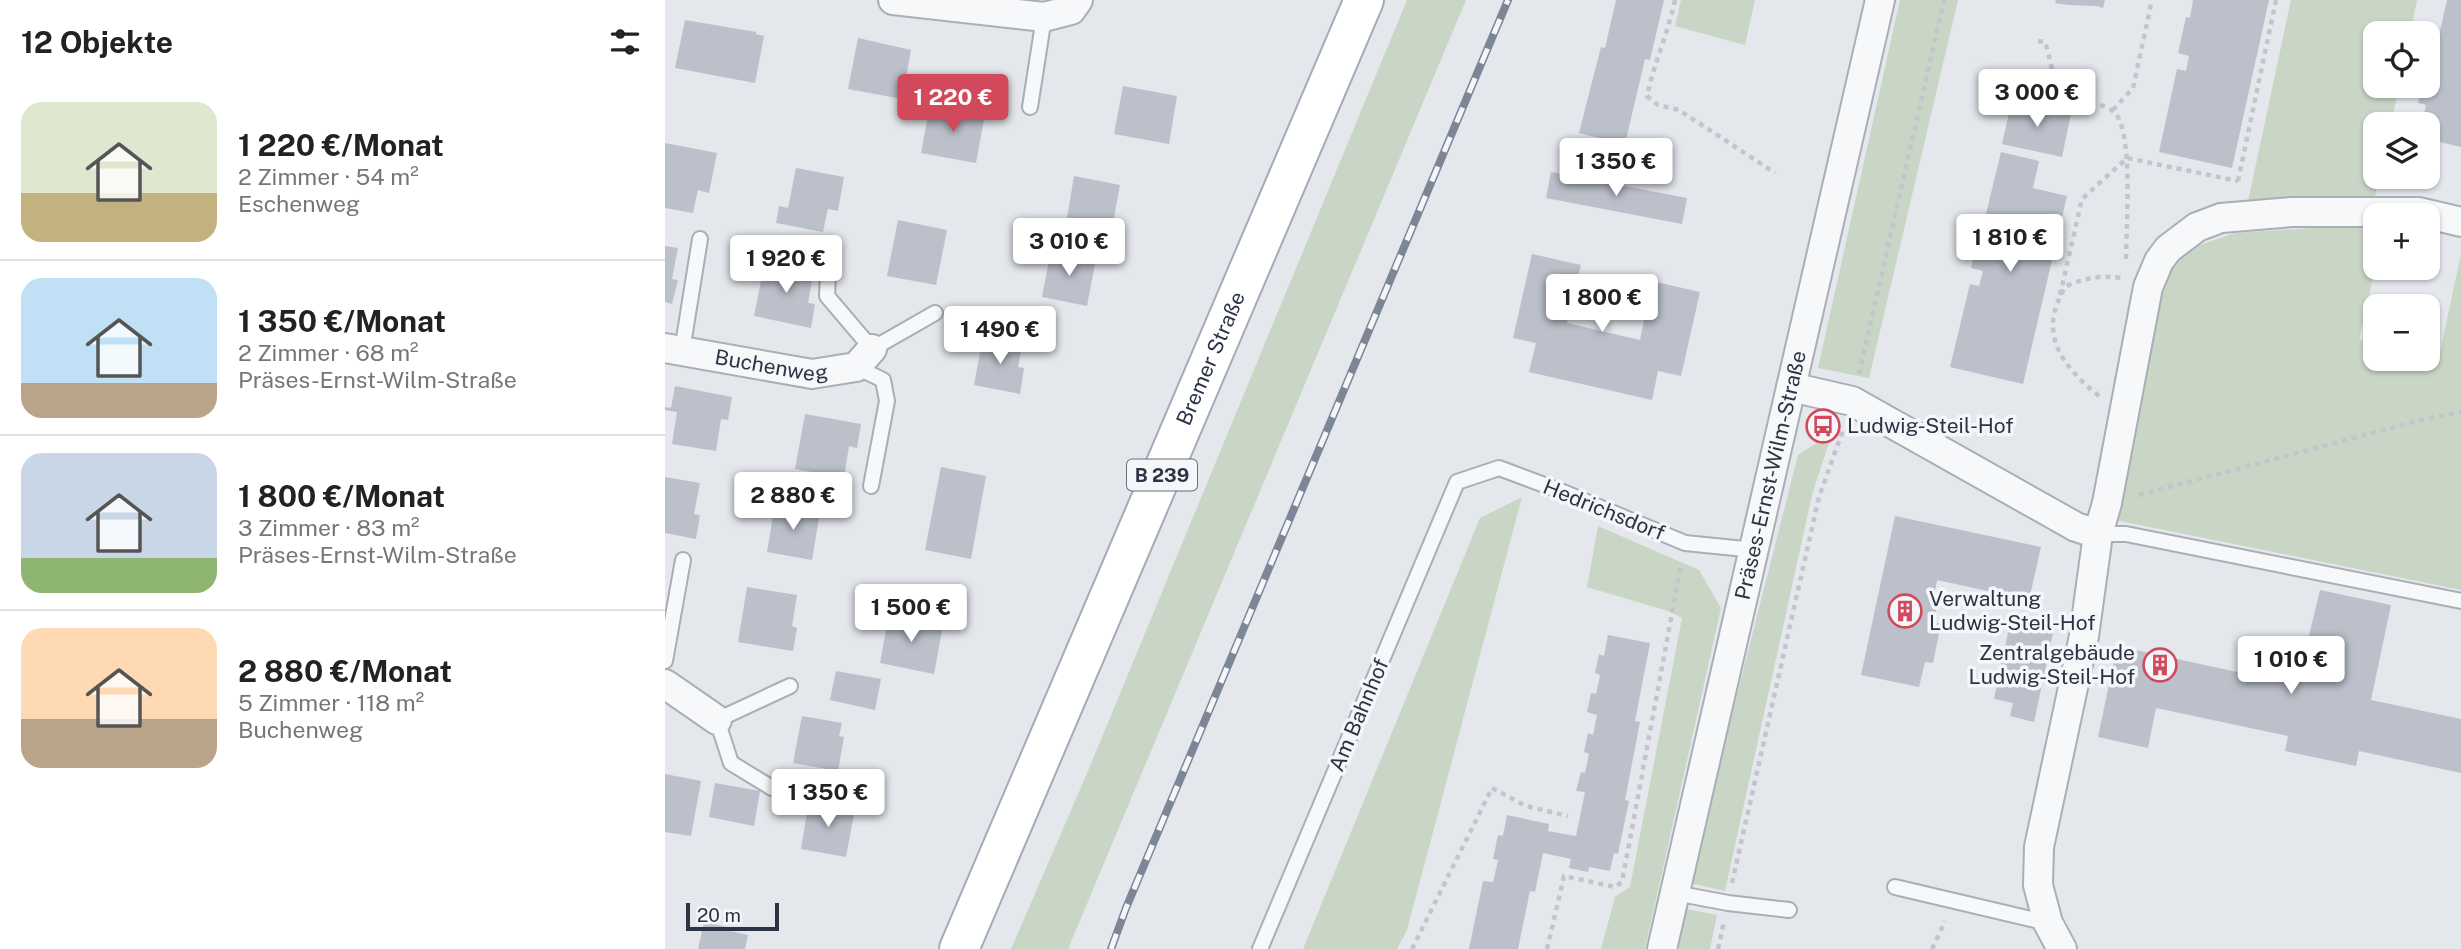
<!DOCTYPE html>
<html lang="de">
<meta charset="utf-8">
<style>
body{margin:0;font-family:"Public Sans",sans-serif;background:#f6f6f6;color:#222;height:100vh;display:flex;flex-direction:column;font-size:26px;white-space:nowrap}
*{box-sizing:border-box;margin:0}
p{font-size:23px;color:#767676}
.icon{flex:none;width:38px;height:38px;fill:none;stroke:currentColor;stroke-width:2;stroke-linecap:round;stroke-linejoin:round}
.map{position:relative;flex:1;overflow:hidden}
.details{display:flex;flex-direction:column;background:#fff;width:665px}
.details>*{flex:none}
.buttons{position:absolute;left:1698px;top:21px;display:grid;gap:14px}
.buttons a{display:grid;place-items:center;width:77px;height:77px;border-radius:14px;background:#fff;box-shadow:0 2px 5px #0004;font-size:35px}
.scale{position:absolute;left:21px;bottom:18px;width:93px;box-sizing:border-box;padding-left:7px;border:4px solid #2b3445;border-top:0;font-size:19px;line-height:24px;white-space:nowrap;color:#2b3445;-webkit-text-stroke:5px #f4f6f9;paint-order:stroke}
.price{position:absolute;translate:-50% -60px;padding:0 16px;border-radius:7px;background:#fff;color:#222;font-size:23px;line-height:46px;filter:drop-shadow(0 2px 4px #0008)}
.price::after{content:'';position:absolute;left:50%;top:42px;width:21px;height:16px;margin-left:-10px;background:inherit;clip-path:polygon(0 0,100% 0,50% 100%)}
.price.on{background:#d1495b;color:#fff}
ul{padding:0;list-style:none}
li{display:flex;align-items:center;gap:21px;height:175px;padding:0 21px}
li+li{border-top:2px solid #e0e0e0}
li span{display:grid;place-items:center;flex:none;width:196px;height:140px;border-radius:21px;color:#555}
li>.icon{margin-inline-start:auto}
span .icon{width:84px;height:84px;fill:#fffc;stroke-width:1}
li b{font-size:30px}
h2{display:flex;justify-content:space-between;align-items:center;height:84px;padding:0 21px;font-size:30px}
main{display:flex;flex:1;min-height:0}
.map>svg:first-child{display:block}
</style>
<main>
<section class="details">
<h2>12 Objekte<svg class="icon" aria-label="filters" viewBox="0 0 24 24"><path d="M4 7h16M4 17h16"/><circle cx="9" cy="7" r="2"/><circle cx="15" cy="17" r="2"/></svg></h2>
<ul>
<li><span style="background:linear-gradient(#dfe7d0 65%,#c2b280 0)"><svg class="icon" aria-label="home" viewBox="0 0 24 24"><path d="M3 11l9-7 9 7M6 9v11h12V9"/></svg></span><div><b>1 220 €/Monat</b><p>2 Zimmer · 54 m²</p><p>Eschenweg</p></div></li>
<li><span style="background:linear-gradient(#bfe0f5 75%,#b9a48a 0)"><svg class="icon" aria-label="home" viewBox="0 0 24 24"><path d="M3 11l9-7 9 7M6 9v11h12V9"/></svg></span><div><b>1 350 €/Monat</b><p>2 Zimmer · 68 m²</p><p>Präses-Ernst-Wilm-Straße</p></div></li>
<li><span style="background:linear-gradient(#c9d6e8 75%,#8fb573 0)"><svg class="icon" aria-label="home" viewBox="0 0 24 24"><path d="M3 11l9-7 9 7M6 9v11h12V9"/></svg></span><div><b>1 800 €/Monat</b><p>3 Zimmer · 83 m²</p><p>Präses-Ernst-Wilm-Straße</p></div></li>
<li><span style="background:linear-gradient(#ffd9b3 65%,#b9a48a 0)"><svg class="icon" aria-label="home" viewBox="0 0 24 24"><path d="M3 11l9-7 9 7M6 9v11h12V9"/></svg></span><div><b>2 880 €/Monat</b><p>5 Zimmer · 118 m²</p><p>Buchenweg</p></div></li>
</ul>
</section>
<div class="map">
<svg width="1796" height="949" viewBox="0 0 1796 949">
<rect width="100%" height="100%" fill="#e4e7ec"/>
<path fill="#c9d6c5" d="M742,0H801L403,949H346L423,771Z
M1016,0H1090L1080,45L1010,26Z
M1235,0H1293L1204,378L1153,368Z
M1626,0H1752L1745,33H1710V86H1734L1726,124H1710V177H1714L1709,202L1582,206Z
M1710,224V268L1694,340L1710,343V359H1762V355L1774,357L1796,254V590L1450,520L1500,277L1507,261L1523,249L1570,233Z
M1167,433L1147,495L1060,891L1024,883L1133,455Z
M857,497L742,930L732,949H638L815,518Z
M933,526L1034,570L1056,608L980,949H936L950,897L965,887L1017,618L1003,611L922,587Z
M1016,908L1052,915L1045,949H1008Z"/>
<path fill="#bbc0ca" d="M951,0H999L985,60L980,59L960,144L914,133L936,47L940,48Z
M1391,0H1440L1438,8L1432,6L1403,5L1390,3Z
M1528,0H1604L1567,168L1494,152L1512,69L1521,71L1524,56L1513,53L1521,17L1525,18Z
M1782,0H1796V147L1762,139V124H1757L1761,105L1753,103L1757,86H1762V70L1766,71Z
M20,20L91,32V34L99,36L90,83L10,68Z
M193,38L246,50L237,99L183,89Z
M458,86L512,96L504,144L449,134Z
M1347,100L1406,114L1397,157L1337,144Z
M265,104L320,114L311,163L256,153Z
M0,143L52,153L44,193L33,190L28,213L0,208Z
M1336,152L1374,161L1368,188L1402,196L1358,384L1285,367L1305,284L1314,286L1318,271L1306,268L1314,233L1326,235L1329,220L1320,218Z
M131,168L179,177L173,211L163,209L158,232L111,223L114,206L123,208Z
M886,172L1022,198L1017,224L881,198Z
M409,176L455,185L446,233L401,224Z
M233,220L282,230L271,285L222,276Z
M0,246L13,248L7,279L13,280L7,304L0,302Z
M386,250L431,259L422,306L377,297Z
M867,254L916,265L902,323L975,340L987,281L1035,292L1016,376L993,371L987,400L864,372L871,343L848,338Z
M100,261L149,270L143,303L150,304L146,328L89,316Z
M318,337L357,345L353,367L359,368L355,394L309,385Z
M10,386L67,397L63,420L56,419L51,451L7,444L12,412L0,410V407L6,408Z
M140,414L196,424L192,448L184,446L179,478L130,469Z
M276,467L321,476L306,559L260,550Z
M0,477L35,483L29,514L35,515L31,539L0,533Z
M110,504L155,512L147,560L102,552Z
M1230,516L1376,547L1364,600L1272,580L1269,596L1274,599L1268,622L1276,624L1268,663L1260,662L1254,687L1196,675Z
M82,587L132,595L127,626L132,628L128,651L73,642Z
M1655,590L1726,605L1706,700L1796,719V773L1694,751L1691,766L1620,751L1623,736L1491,708L1483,748L1433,737L1452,646L1632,685Z
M224,614L278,625L269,674L215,663Z
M1345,623L1388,633L1369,722L1345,716L1348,703L1329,699Z
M943,635L985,643L970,721L975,722L960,800L964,801L953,854L949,853L945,871L924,867L923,872L904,868L906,859L878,853L870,892L865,891L853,949H804L818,881L828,882L833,860L828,859L833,835L838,836L842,815L884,824L883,831L911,836L920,792L911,791L916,772L920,773L924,754L919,752L923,733L928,735L932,715L922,712L926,693L931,694L935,675L930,673L934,654L939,656Z
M171,671L216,679L210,710L165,700Z
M137,716L177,723L174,736L179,737L173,771L128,763Z
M0,774L36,781L26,836L0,832Z
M50,783L95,791L89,826L44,817Z
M144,800L190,809L181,857L136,849Z
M39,922L67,928L66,931L83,935L80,949H33Z"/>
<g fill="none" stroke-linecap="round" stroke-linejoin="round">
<defs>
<path id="service" d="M365,107L379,17
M163,273L162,296L207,349L270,313
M17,351L35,239
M191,367L218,380L222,401L206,486
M1433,534H1461L1796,601
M0,661L18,560
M107,788L66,763L52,720L125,686
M1230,887L1383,923
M1010,893L1063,903L1124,910
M595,949L792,482L834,468L898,492L1020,543L1090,550"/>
<g id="minor">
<path d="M228,0L379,17L406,10L413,0"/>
<path id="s1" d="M0,348L147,374L191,367L207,349"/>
<path d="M1126,387L1187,401L1411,527L1433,534"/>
<path d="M0,684L52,720"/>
<path id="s2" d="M997,949L1215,0"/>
<path d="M1397,949L1383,923L1373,885L1374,847L1419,636L1433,534L1442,503L1483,287L1494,261L1503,249L1532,227L1556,218L1627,212H1754L1796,222"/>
</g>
<g id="primary">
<path id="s3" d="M294,949L699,0"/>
</g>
</defs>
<use href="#service" stroke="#a9aeb7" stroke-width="18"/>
<use href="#minor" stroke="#a9aeb7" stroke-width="32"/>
<use href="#primary" stroke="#a3abb8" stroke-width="42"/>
<path stroke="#c2c5cb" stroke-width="4.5" stroke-dasharray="5 5" stroke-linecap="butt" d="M1010,0C1003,33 989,63 982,96L993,105L1014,110L1110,173
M1373,41L1380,42C1385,56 1387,77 1395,88C1408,104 1433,99 1449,112C1469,129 1461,231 1461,260
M1448,110L1468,88L1487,0
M1573,181L1611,0
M1395,295L1417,199L1462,158L1573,181
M1194,374L1279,0
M1434,396C1397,366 1371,333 1401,286C1420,278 1436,275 1457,278
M1474,495L1760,419L1796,412
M1067,883L1154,497L1178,430
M747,949L827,788L861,806L903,816
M882,949L899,876L950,887L957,882L1016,565
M1053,949L1059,922
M1267,949L1280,921"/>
<use href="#service" stroke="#f7f8fa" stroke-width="14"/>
<use href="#minor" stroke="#f7f8fa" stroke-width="28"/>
<use href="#primary" stroke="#fff" stroke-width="38"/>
<defs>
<path id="rail" d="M446,949L461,908L843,0"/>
</defs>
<use href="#rail" stroke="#7d8696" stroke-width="8"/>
<use href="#rail" stroke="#f4f6f9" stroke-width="5" stroke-dasharray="16" stroke-linecap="butt"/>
</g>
<defs>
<symbol id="bus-ring" viewBox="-11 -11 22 22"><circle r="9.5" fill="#f4f6f9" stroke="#d1495b" stroke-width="1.5"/><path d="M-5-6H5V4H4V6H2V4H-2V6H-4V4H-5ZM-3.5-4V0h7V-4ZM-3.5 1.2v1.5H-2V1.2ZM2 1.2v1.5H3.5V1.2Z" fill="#d1495b"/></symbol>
<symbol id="building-ring" viewBox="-11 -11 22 22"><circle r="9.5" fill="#f4f6f9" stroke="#d1495b" stroke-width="1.5"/><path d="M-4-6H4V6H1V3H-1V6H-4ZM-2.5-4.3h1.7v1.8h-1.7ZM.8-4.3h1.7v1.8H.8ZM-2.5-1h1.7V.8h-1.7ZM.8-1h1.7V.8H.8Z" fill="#d1495b"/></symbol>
</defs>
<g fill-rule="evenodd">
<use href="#bus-ring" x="1139" y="407" width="38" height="38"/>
<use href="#building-ring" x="1221" y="592" width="38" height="38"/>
<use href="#building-ring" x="1476" y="646" width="38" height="38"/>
</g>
<g text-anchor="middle" stroke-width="7" stroke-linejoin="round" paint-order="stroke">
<rect fill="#f4f6f9" stroke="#676e7b" stroke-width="2" x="462" y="459.5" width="70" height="31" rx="5"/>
<g font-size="19" font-weight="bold" fill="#2b3445">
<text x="497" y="482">B 239</text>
</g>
<g font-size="21" fill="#2b3445" stroke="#f4f6f9">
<text dy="7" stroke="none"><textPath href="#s3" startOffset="642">Bremer Straße</textPath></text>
<text dy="7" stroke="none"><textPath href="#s1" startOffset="108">Buchenweg</textPath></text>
<text dy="7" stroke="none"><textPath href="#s2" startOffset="486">Präses-Ernst-Wilm-Straße</textPath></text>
<text transform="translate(939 510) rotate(22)" y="7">Hedrichsdorf</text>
<text transform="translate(694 715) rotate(-67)" y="7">Am Bahnhof</text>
</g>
<g font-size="21" fill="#2b3445" stroke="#f4f6f9" text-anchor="start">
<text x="1182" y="433">Ludwig-Steil-Hof</text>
<text x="1264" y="606">Verwaltung<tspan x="1264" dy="24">Ludwig-Steil-Hof</tspan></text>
<text x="1470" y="660" text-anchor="end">Zentralgebäude<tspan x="1470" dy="24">Ludwig-Steil-Hof</tspan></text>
</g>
</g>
</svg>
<div class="buttons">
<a><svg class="icon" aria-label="locate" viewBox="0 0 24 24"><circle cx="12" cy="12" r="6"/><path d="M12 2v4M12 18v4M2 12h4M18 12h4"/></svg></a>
<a><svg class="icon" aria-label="layers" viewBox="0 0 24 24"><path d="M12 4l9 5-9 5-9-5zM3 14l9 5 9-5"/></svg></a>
<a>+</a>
<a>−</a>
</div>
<div class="scale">20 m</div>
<b class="price" style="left:1372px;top:129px">3 000 €</b>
<b class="price on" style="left:288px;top:134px">1 220 €</b>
<b class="price" style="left:951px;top:198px">1 350 €</b>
<b class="price" style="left:1345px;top:274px">1 810 €</b>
<b class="price" style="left:404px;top:278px">3 010 €</b>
<b class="price" style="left:121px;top:295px">1 920 €</b>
<b class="price" style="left:937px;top:334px">1 800 €</b>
<b class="price" style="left:335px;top:366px">1 490 €</b>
<b class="price" style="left:128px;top:532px">2 880 €</b>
<b class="price" style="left:246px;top:644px">1 500 €</b>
<b class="price" style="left:1626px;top:696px">1 010 €</b>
<b class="price" style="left:163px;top:829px">1 350 €</b>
</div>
</main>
